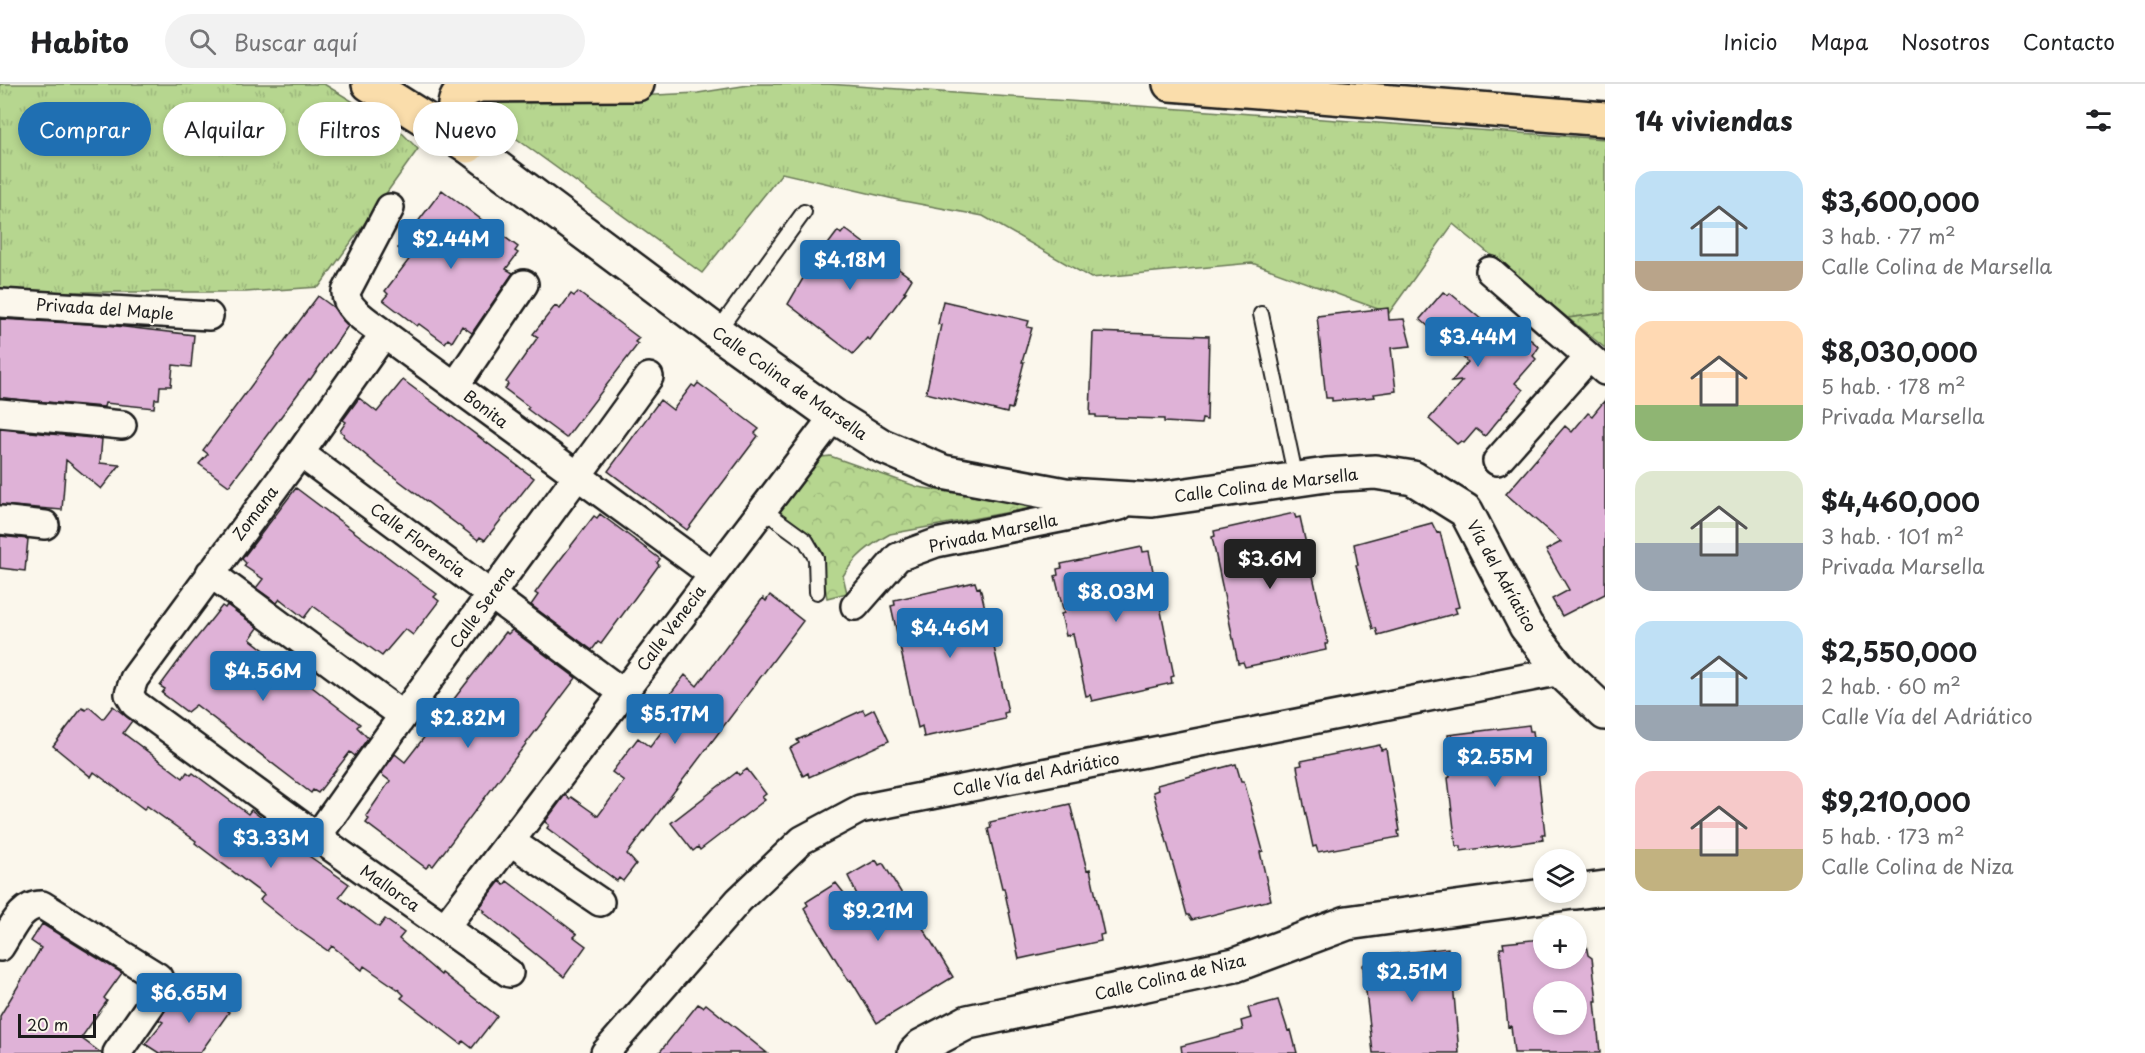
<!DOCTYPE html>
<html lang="es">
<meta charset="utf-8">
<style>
body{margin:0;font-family:"Playpen Sans",sans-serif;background:#f2f2f2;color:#202124;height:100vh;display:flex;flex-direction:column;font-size:22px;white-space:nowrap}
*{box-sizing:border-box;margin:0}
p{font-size:20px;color:#757577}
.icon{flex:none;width:33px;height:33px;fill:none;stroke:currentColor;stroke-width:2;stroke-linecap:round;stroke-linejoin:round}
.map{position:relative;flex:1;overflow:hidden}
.panel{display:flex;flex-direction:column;background:#fff;width:540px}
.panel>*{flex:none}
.hud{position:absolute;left:18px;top:18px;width:570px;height:54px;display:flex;gap:12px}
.fabs{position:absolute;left:1533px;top:765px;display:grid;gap:12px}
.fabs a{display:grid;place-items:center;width:54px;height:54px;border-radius:50%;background:#fff;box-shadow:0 3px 9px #0003;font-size:30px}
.scale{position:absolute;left:18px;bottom:15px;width:78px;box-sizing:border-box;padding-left:6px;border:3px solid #1c1c1c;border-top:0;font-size:16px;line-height:21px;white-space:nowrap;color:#1c1c1c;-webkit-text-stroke:4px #fbf7ec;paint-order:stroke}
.price{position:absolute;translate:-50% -51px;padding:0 14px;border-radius:6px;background:#1f6fb2;color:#fff;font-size:20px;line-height:39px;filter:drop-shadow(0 2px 3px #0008)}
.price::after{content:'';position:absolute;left:50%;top:36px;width:18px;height:14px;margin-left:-9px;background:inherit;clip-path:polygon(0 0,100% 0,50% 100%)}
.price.active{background:#222;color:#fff}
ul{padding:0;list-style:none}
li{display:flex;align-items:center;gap:18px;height:150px;padding:0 30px}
li span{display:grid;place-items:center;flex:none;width:168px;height:120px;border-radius:18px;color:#555}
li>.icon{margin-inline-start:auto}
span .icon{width:72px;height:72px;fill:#fffc;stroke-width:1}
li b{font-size:26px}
h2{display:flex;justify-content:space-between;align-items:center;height:72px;padding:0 30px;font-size:26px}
.pill{padding:0 21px;border-radius:27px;background:#fff;box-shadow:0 3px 9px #0003;font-size:21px;line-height:54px}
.pill.active{background:#1f6fb2;color:#fff}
header{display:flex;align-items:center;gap:36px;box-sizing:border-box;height:84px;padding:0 30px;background:#fff;border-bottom:2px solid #e0e0e0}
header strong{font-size:28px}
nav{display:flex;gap:33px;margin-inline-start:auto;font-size:21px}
.search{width:420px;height:54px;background:#f2f2f2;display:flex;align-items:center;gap:15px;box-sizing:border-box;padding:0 21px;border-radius:33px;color:#757577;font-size:22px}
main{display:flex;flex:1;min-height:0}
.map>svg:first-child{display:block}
</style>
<header>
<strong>Habito</strong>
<div class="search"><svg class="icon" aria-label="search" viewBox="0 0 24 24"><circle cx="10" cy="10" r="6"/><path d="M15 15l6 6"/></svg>Buscar aquí</div>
<nav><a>Inicio</a><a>Mapa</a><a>Nosotros</a><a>Contacto</a></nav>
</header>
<main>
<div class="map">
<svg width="1605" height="969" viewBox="0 0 1605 969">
<defs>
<pattern id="grass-tufts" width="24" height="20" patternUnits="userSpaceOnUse" patternTransform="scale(1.5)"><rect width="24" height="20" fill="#b6d68f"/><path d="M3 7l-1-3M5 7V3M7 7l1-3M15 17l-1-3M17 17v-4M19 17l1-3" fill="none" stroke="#9cb77b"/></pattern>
<pattern id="park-crowns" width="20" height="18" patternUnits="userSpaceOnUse" patternTransform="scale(1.5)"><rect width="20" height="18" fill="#b6d68f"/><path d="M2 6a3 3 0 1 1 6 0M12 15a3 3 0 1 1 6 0" fill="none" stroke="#9cb77b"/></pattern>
</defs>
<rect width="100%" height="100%" fill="#fbf7ec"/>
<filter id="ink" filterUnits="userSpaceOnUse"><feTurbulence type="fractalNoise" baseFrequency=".0167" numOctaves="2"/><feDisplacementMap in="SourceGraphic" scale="12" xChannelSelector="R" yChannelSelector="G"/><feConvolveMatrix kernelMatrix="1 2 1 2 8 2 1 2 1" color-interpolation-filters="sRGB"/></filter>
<g filter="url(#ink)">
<path fill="url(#grass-tufts)" stroke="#697956" stroke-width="1.5" d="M0,0H324L398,45L418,65L319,203L246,208H33L0,204Z
M755,0H828L1605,55V229L1568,234L1453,140L1389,229L1252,179L1091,194L983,132L898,116L782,89L702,189L510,50L486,19L698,9Z"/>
<path fill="url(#park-crowns)" stroke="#697956" stroke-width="1.5" d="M1605,229V264L1568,234Z
M830,372L918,403L985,414L1053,420L890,450C870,461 855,472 843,492L847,509L827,514L818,464L814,454L776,428L813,377L822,373Z"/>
<path fill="#dfb2d7" stroke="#1c1c1c" stroke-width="1.5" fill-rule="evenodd" d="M442,106L518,163L515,167L518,169L506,185L513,189L472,249L462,242L452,258L448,255L445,259L419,240L417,242L383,216L388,210L385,207L411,173L398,164Z
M845,145L912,195L904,208H906L870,256L867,254L853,270L788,220L805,191L838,147L841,150Z
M578,208L639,254L635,258L638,260L566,354L527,325L529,323L505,305L508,300L506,298L538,253L533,250L555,222L560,225L571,210L574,212Z
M1443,208L1448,211L1450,209L1495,247L1506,235L1539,263L1533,272L1536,275L1515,299L1523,306L1485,352L1476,345L1464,359L1461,357L1457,360L1429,335L1462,297L1451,298L1468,278L1420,235Z
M318,212L333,223L348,242L310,296L309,295L229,402L199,380L208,370L203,366Z
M943,217L1029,237L1027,243L1032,244L1022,278H1024L1012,325L1008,324L1007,329L926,309L941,241L938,240Z
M1388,224L1389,236L1404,235L1411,262L1391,264L1396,307L1374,310L1375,313L1332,317V314H1326L1317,232Z
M0,235L107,241L194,251L191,283L173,281L171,302H160L159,315H155L154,324L105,319L104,323L0,314Z
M1093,248L1209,252L1207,336L1202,335L1201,340L1164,338V335L1096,333V331H1090Z
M403,296L534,394L485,456L480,453L478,456L374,378L343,352L344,350L340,347L346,338L343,336L359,314L377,328Z
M698,299L759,345L755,349L758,352L687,446L608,387L660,316L673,326L692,301L695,303Z
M1605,316V510L1562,532L1552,515L1569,506L1546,466L1561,458L1506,410L1565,342L1572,348L1588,329L1592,332Z
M0,345L102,355L100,379L120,381L101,405L66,376L62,426L0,421Z
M296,404L437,510L434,513L439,517L413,551L405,545L382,572L313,522L304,534L280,515L277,519L256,504L263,495L244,482L246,479L242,475Z
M1294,429L1296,434L1300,433L1328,560H1325L1326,566L1245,583L1243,578L1238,579L1212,453L1215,452L1214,447Z
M600,430L660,475L657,479L659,481L601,560L598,558L592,566L531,521L538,511L535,509L546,494L594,432L597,434Z
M1432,439L1437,449L1440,448L1459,523L1455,524L1457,529L1378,551L1376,544L1373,545L1356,481H1358L1354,460Z
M0,452L28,455L25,487L0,484Z
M1142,463L1143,468L1149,467L1174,592L1171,593L1172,599L1092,617L1090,611L1086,612L1073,550L1066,552L1061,530L1064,529L1055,492L1058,491L1057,485L1062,484L1061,480Z
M975,498L977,504L980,503L994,563L1008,628L1004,629L1005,635L924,653L922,642L918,644L891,522L895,521L894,516Z
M770,511L803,537L627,770L636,780L623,797L619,794L617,797L547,744L549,741L545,738L565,711L569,715L571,713L598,732L624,697L612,688L638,654L650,663L680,624L667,614L685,591L697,602L763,514L766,517Z
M227,521L258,544L250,555L360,640L357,643L368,654L355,672L350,668L318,709L313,706L311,709L196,621L187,628L162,609L165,605L160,602L183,571L222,522L225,524Z
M512,546L576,594L433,782L430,780L426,784L366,739L369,735L366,732L390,697L381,690L395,670L405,678L506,548L508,550Z
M113,622L132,637L123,649L183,694L187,688L191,691L193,689L248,730L251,726L266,737L309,772L349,800L339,813L379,843L385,835L404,849L399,855L441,891L442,889L497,932L472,964L463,957L461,960L401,914L404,911L399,906L364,882L362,886L332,862L328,867L294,843L260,816L264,811L195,759L196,757L147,722L144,725L94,688L91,693L53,662L82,624L86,626L89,623L103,635Z
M874,625L889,657L809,693L808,689L803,692L790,664L799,659L797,656L863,626L865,630Z
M1529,641L1530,647H1533L1538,687L1545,750H1542L1543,756L1461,767V762H1456L1448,694L1450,693L1448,651Z
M1380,661L1381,666L1386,665L1400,747H1398L1399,753L1318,768L1316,762L1313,763L1304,721L1297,682L1302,681L1301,677Z
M1236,680L1241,697H1244L1263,767L1260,768L1271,816L1192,836L1189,831H1187L1153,708L1158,706L1157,701Z
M747,685L766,710L762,713L765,716L700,766L698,763L693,767L671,739L737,688L739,691Z
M1070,720L1087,786L1090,785L1104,850L1100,851L1101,857L1019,875L1004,804H1002L988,745L991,744L990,738Z
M876,776L879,781L883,779L953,893L877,939L851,896L849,897L804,824L808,821L806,818L836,799L855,823L861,819L848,792Z
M500,797L504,801L507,797L577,850L574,853L586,862L564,893L483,828L485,827L480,823Z
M42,840L122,889L104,914L107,917L81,954L101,969H0V932L41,864L31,857Z
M1584,850L1588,871L1592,874L1597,917H1595L1600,969H1514L1511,942L1508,943L1500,864H1504L1503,859L1542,855L1544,874H1576V851ZM1544,908H1576V940H1544Z
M1448,864L1449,885L1453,899L1459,969H1373L1363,881L1368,877V873Z
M203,904L230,923L227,927L229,928L200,969H159L145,960L163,938L159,936L174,912L187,921L197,906L200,908Z
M1278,916L1288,947L1291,946L1297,969H1182L1181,962L1243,946L1241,937L1251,934L1248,924Z
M698,920L703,923L706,920L767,969H659Z"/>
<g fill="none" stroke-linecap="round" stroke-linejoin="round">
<defs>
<path id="service" d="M1261,230L1296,395
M717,248L804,128
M762,425L806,457L816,474L817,508"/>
<path id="minor" d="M390,124L346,208C345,226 371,239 384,250L712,490
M1490,187L1605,287
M0,219L209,232
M384,250L300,369L134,595L129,610L135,620L317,753L509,889
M455,302L524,200
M0,329L122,341
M300,369L622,608
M1497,377L1589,273
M0,436L45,441
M210,489L402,631
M855,522L898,473L936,459L1120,422
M317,753C425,598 538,447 649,293
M510,757L600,818
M445,843L834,332
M0,863C11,847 20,820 42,821L158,893L161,900L158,910L117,969
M605,969L739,816L802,756L860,725L1561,587"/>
<path id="tertiary" d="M468,62L717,248L834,332L882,362L943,388L1065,411L1152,416L1326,391L1375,388L1413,394L1466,427L1526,542L1561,587L1605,629
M1576,808L1605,804
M915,969L922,962L968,938L1235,881L1347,839L1573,808"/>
<path id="trunk" d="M369,0L468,62
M1170,0L1605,35
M468,62C457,33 440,11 480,1L637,0"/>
</defs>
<use href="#service" stroke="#1c1c1c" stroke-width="18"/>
<use href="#minor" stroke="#1c1c1c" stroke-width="32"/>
<use href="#tertiary" stroke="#1c1c1c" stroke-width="38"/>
<use href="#trunk" stroke="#1c1c1c" stroke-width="38"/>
<use href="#service" stroke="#fbf7ec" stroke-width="14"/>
<use href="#minor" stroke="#fbf7ec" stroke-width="27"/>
<use href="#tertiary" stroke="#fbf7ec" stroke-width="33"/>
<use href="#trunk" stroke="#faddab" stroke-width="33"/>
</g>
</g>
<g text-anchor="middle" stroke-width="4.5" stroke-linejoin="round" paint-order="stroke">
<g font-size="16" fill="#1c1c1c" stroke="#fbf7ec">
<text transform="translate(105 225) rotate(4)" y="6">Privada del Maple</text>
<text transform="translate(790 299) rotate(35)" y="6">Calle Colina de Marsella</text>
<text transform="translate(486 325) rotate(37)" y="6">Bonita</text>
<text transform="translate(1266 401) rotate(-7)" y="6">Calle Colina de Marsella</text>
<text transform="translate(255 429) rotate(-53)" y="6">Zomana</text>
<text transform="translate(993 449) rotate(-12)" y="6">Privada Marsella</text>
<text transform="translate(418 456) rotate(36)" y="6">Calle Florencia</text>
<text transform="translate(1502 492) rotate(61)" y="6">Vía del Adríatico</text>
<text transform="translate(482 523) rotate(-54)" y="6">Calle Serena</text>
<text transform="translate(671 544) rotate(-53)" y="6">Calle Venecia</text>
<text transform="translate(1036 690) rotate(-11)" y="6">Calle Vía del Adriático</text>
<text transform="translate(390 804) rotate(35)" y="6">Mallorca</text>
<text transform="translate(1170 893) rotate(-13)" y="6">Calle Colina de Niza</text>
</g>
</g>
</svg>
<div class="fabs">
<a><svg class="icon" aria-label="layers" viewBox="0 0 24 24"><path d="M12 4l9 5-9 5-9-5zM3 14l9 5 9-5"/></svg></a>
<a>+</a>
<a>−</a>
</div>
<div class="scale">20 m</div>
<b class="price" style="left:451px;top:186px">$2.44M</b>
<b class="price" style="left:850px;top:207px">$4.18M</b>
<b class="price" style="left:1478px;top:284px">$3.44M</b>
<b class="price active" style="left:1270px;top:506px">$3.6M</b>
<b class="price" style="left:1116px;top:539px">$8.03M</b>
<b class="price" style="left:950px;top:575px">$4.46M</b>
<b class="price" style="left:263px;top:618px">$4.56M</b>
<b class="price" style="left:675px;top:661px">$5.17M</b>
<b class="price" style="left:468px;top:665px">$2.82M</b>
<b class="price" style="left:1495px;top:704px">$2.55M</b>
<b class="price" style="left:271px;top:785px">$3.33M</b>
<b class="price" style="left:878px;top:858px">$9.21M</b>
<b class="price" style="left:1412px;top:919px">$2.51M</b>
<b class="price" style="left:189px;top:940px">$6.65M</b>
<div class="hud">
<a class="pill active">Comprar</a>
<a class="pill">Alquilar</a>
<a class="pill">Filtros</a>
<a class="pill">Nuevo</a>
</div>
</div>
<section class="panel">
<h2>14 viviendas<svg class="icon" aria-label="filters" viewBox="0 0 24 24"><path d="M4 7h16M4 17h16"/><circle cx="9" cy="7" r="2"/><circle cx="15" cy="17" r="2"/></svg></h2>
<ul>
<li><span style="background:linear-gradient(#bfe0f5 75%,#b9a48a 0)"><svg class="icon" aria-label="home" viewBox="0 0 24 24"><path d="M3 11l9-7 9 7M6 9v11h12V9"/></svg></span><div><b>$3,600,000</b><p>3 hab. · 77 m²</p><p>Calle Colina de Marsella</p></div></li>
<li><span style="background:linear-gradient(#ffd9b3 70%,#8fb573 0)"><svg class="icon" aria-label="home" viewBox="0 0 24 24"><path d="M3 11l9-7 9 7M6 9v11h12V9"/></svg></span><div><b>$8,030,000</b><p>5 hab. · 178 m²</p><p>Privada Marsella</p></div></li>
<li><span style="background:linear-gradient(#dfe7d0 60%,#9aa5b1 0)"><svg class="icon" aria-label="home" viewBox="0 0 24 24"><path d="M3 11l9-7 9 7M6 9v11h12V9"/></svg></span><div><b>$4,460,000</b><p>3 hab. · 101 m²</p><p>Privada Marsella</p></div></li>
<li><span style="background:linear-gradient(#bfe0f5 70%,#9aa5b1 0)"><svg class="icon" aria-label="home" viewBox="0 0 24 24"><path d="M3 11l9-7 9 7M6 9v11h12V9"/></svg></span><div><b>$2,550,000</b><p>2 hab. · 60 m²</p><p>Calle Vía del Adriático</p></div></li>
<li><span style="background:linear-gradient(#f6c9c9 65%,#c2b280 0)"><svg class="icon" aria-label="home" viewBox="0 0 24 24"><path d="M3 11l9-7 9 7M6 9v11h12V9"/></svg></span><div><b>$9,210,000</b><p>5 hab. · 173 m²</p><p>Calle Colina de Niza</p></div></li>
</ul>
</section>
</main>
